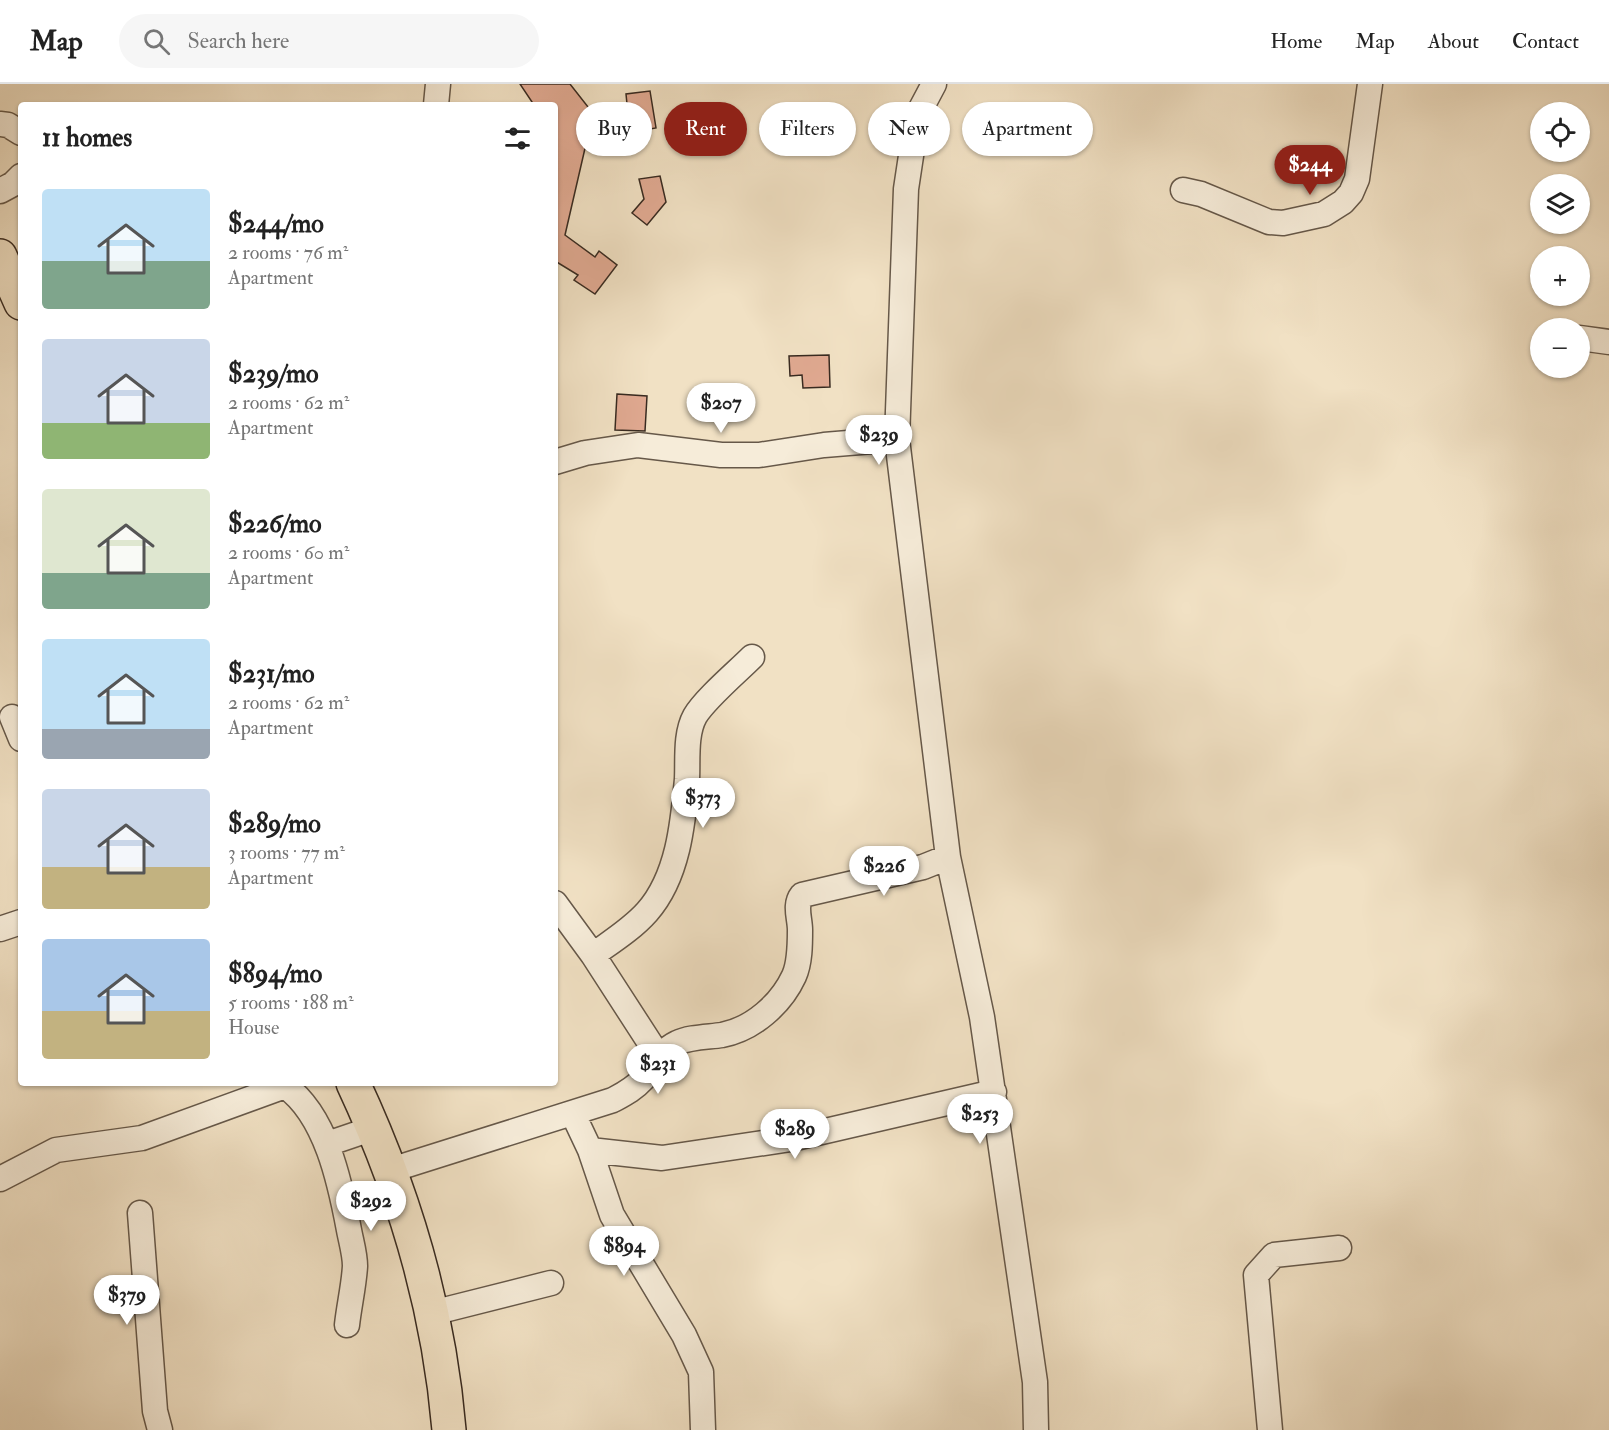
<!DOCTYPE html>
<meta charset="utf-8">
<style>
body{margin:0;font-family:"IM FELL Double Pica",serif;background:#f6f6f6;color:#222;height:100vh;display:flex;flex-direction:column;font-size:22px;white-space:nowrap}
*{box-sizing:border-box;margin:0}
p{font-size:20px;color:#767676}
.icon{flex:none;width:33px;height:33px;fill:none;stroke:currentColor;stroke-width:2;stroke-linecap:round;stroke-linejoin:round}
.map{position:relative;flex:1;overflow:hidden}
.side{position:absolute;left:18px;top:18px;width:540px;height:984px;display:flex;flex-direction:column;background:#fff;border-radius:6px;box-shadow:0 2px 4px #0004}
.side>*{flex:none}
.top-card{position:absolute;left:576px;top:18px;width:570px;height:54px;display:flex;gap:12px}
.fabs{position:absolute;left:1530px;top:18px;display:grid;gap:12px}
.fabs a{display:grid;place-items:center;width:60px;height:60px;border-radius:50%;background:#fff;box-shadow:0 2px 4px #0004;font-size:30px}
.price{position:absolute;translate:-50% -51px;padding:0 14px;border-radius:21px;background:#fff;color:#222;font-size:20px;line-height:39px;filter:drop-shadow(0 2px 3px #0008)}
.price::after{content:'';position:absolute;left:50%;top:36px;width:18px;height:14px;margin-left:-9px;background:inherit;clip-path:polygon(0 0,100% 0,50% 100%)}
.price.active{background:#8f2418;color:#fff}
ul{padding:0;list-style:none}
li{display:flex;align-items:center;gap:18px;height:150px;padding:0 24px}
li span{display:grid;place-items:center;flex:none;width:168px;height:120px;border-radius:6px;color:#555}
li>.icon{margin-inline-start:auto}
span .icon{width:72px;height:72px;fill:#fffc;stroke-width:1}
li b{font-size:26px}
h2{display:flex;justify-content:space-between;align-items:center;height:72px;padding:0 24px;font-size:26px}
.chip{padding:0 21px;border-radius:27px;background:#fff;box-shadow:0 2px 4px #0004;font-size:21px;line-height:54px}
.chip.active{background:#8f2418;color:#fff}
header{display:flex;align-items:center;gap:36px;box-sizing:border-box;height:84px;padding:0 30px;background:#fff;border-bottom:2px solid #e0e0e0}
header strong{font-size:28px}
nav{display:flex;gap:33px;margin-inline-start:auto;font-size:21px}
.search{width:420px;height:54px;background:#f6f6f6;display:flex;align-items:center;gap:15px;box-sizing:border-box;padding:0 21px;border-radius:33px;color:#767676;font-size:22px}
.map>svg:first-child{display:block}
</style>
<header>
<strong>Map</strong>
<div class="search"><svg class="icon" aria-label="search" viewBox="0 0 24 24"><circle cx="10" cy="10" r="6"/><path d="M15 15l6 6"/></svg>Search here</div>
<nav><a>Home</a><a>Map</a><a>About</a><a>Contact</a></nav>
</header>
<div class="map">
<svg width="1609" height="1346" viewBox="0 0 1609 1346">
<rect width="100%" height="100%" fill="#f1e1c4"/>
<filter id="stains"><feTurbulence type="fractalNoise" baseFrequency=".00333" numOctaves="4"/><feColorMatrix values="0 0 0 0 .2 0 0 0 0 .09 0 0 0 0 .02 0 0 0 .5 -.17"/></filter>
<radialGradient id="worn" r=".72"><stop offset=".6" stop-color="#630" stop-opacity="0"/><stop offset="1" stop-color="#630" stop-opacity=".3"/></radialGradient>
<path fill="#e0a991" stroke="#382a20" stroke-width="1.5" d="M520,0H570L588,23L627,20L626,10L650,7L656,44L633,48L631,41L589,47L565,151L595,173L599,167L617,181L595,210L574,196L578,191L555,177V21H534Z
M660,92L666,118L647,141L632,129L644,115L639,95Z
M829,271L830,303L803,304L802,291L790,292L789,272Z
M617,310L647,312L645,347L615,346Z"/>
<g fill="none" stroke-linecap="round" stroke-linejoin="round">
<defs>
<path id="minor" d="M934,0L917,32L906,105L897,355L948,773L982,933L1035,1298L1036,1346
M436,21L438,0
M0,40L8,41L21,49
M1183,106L1201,110L1269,138L1283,139L1324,130L1343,118L1351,109L1357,95L1370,0
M0,107L13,100L21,92
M1580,254L1609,258
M555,378L585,369L638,361L721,371H759L824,361L897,355
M12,633L21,655
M555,819L593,871L659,973
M0,845L21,838
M593,871C611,858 632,845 647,828C678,793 683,740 687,695C688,676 685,650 695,632C705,615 737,588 752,573
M573,1030L590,1066L612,1131L684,1251L701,1288L703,1346
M327,1060L374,1044
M590,1066L662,1074L791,1055L994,1008
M391,1086L613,1016C624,1010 634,1005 643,995C655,983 660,967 677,959C689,953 708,953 722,951C753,945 781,920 794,892C800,879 800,860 800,846C800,834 794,821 802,811L923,783L948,773
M0,1095L56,1066L142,1054L285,1002C326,1031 340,1098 349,1146C351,1157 355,1170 355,1182C354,1201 349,1222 347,1241
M140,1129L155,1327L160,1346
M432,1229L551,1199
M1270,1346L1256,1191L1274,1171L1339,1164"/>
<path id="highway" d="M0,172L21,219
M353,999C404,1108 439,1226 449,1346"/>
</defs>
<use href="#minor" stroke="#665849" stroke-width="27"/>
<use href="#highway" stroke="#382a20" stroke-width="36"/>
<use href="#minor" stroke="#f6ecd9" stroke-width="24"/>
<use href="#highway" stroke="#f1e1c4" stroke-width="33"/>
</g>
<rect width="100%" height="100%" filter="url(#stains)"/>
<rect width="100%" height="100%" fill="url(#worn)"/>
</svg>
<div class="fabs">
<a><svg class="icon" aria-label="locate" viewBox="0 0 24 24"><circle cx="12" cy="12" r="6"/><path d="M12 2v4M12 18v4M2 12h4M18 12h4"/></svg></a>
<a><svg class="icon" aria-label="layers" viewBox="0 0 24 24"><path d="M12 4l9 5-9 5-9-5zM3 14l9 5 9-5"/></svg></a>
<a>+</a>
<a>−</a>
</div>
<b class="price active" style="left:1310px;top:112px">$244</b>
<b class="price" style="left:721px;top:350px">$207</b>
<b class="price" style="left:879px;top:382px">$239</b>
<b class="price" style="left:703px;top:745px">$373</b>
<b class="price" style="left:884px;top:813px">$226</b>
<b class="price" style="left:658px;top:1011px">$231</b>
<b class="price" style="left:980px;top:1061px">$253</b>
<b class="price" style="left:795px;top:1076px">$289</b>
<b class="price" style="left:371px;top:1148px">$292</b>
<b class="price" style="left:624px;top:1193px">$894</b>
<b class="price" style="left:127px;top:1242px">$379</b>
<div class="top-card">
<a class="chip">Buy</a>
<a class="chip active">Rent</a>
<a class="chip">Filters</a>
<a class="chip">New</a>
<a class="chip">Apartment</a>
</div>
<section class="side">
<h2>11 homes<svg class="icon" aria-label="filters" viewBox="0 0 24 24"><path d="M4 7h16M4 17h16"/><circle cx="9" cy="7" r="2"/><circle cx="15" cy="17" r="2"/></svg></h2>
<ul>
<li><span style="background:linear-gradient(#bfe0f5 60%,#7fa58c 0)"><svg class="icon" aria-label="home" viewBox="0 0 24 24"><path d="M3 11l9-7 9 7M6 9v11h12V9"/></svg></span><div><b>$244/mo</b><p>2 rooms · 76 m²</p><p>Apartment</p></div></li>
<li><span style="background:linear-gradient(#c9d6e8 70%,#8fb573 0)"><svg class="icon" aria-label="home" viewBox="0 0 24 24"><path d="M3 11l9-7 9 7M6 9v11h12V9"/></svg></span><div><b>$239/mo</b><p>2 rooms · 62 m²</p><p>Apartment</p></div></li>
<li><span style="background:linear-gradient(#dfe7d0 70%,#7fa58c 0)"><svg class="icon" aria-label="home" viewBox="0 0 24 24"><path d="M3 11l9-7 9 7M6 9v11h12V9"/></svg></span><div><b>$226/mo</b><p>2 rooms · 60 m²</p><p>Apartment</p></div></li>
<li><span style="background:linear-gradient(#bfe0f5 75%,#9aa5b1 0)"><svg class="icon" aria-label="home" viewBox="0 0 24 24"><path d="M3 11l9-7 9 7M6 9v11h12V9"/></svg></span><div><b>$231/mo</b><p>2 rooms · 62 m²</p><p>Apartment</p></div></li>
<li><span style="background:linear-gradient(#c9d6e8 65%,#c2b280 0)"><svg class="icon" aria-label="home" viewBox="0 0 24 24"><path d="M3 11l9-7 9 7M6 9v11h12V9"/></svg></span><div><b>$289/mo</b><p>3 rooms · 77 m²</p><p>Apartment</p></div></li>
<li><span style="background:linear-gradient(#a9c7e8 60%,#c2b280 0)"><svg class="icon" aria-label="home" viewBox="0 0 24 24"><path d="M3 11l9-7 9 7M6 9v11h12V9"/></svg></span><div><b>$894/mo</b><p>5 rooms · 188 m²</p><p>House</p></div></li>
</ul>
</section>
</div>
